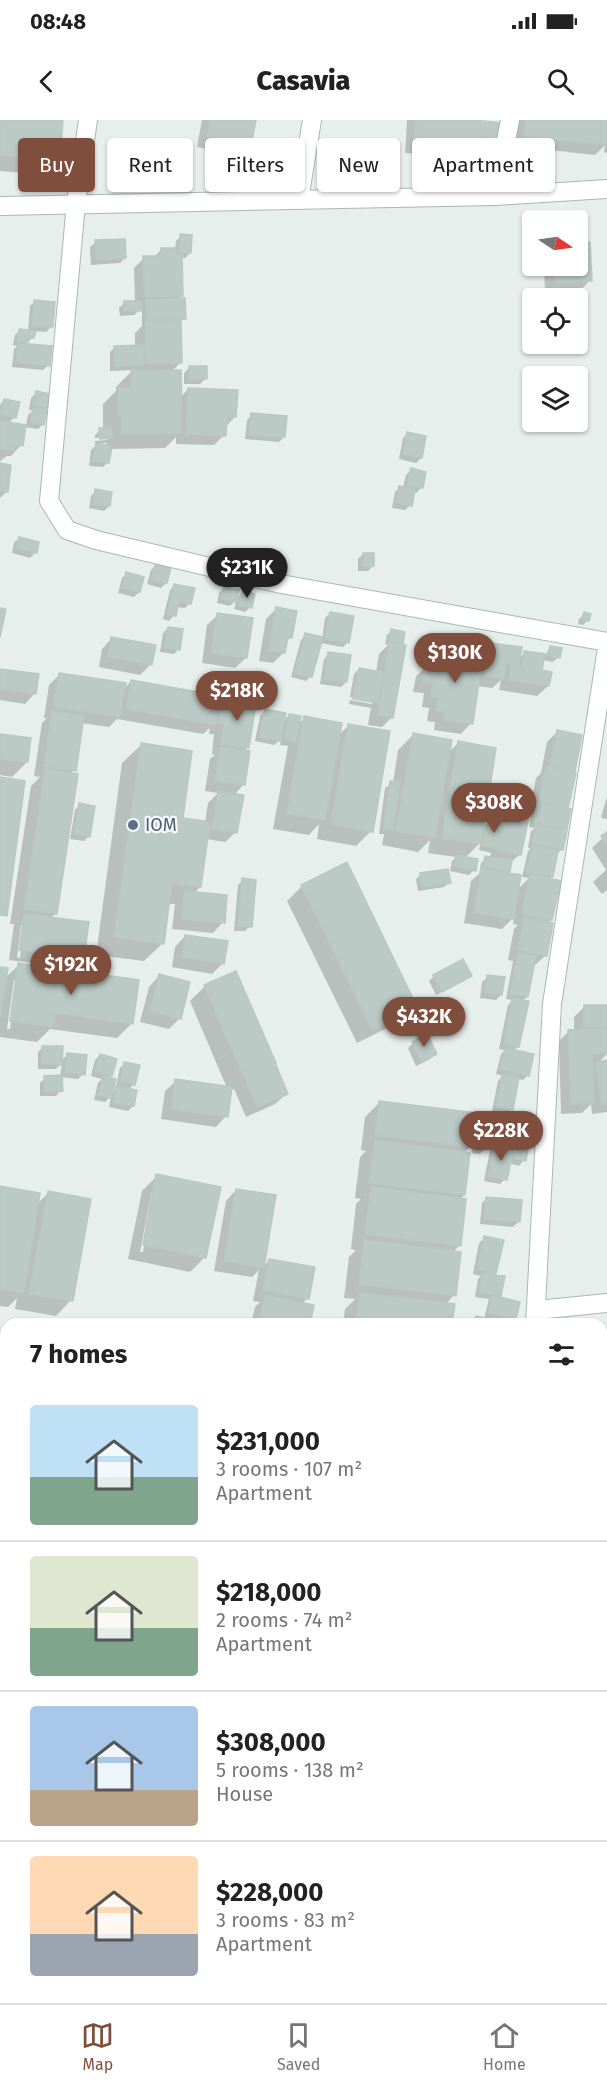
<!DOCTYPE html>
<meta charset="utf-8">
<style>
body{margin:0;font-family:"Fira Sans",sans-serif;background:#f2f2f2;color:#222;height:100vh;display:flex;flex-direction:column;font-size:22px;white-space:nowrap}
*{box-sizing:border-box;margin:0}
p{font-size:20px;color:#767676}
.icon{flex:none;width:33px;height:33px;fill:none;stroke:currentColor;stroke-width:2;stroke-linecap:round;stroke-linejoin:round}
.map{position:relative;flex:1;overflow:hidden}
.panel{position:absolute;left:0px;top:1198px;width:608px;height:686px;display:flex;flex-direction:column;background:#fff;border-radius:18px 18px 0 0;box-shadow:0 2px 4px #0004}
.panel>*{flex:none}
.banner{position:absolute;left:18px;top:18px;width:572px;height:54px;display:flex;gap:12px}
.needle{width:39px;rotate:103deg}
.tools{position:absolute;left:522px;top:90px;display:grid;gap:12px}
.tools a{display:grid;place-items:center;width:66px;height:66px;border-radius:6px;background:#fff;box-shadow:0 2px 4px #0004;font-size:30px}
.price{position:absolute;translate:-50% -51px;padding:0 14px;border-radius:21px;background:#804e3d;color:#fff;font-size:20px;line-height:39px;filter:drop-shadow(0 2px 3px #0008)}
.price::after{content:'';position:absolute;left:50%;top:36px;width:18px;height:14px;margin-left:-9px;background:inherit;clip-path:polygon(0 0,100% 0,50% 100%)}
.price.current{background:#222;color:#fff}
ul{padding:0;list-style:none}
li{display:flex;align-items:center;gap:18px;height:150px;padding:0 30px}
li+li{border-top:2px solid #e0e0e0}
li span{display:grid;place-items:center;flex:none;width:168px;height:120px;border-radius:6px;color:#555}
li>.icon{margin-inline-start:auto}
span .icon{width:72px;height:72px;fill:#fffc;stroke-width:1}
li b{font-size:26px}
h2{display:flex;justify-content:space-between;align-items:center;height:72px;padding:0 30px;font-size:26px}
.pill{padding:0 21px;border-radius:6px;background:#fff;box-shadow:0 2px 4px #0004;font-size:21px;line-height:54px}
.pill.current{background:#804e3d;color:#fff}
.status{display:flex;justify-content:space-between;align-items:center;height:42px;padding:0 30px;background:#fff;direction:ltr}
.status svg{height:16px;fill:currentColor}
header{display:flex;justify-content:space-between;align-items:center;height:78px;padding:0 30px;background:#fff;font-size:27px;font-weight:800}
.tab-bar{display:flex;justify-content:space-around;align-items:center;height:84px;border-top:2px solid #e0e0e0;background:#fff;font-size:16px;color:#767676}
.tab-bar a{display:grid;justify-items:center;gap:3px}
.tab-bar .current{color:#804e3d}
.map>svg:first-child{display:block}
</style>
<div class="status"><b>08:48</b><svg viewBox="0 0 49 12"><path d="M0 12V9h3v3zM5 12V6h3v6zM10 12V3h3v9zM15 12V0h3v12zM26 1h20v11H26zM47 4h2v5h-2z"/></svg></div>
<header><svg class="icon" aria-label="back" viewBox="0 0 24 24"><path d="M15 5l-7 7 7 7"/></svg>Casavia<svg class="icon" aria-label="search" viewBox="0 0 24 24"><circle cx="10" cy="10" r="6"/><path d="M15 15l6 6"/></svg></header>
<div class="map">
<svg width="607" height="1883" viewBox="0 0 607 1883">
<rect width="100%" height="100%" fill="#e6efeb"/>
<path fill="#d4dfda" d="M0,1494H6V1878H393L392,1883H0Z"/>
<path fill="#0003" fill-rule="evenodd" d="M0,0H62L59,40L44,55L0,51Z
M202,0H254L250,25L239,35L197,27Z
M407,0H471L480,8L485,2L495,22L490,27L478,25L468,37H462L457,42L441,40L442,35L405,33Z
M517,0H607V33L604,32L605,25L595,35L514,26Z
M181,116L190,133L185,138H181L182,175L177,180L184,198L179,203L181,242L172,251L180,278L188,269L235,297L225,307L224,315L214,325L176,324V317L165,328L110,329L108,342L103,347L89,346L91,330L96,325L107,326V323H95V321L107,320V317L95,318V315L100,310L103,309V284L116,271V267L133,250L110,251V232L115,227L135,226V213L142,206V188L134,195L120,196L119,188L124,183L135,182L134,148L144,138L154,137L161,130L175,129L176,121Z
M96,122L125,138L120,143L91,145L90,127Z
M588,123L590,160L580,171L545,173L544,146H578V124Z
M35,181L51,207L46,212L34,211L33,217L25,225L48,245L43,250L12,247L14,229L17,226L13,225L15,215L20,210L28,211L30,186Z
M189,248L205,259L200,264H184V253Z
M36,273L48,287L43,291V304L38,309L24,307L21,325L11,336H7L0,341V285L4,280L15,297L8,303L26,306L28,295L33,290H29L31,278Z
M252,295L284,317L279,322L245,319L247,300Z
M408,313L425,317L421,338L416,343L399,339L403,318Z
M0,345L7,371L0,378Z
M411,350L425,353L421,368L416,373L413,372L410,385L405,390L392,388L395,372L400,367L403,368L406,355Z
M96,371L109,386L104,391L89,388L91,376Z
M19,418L35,433L30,438L12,433L14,423Z
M363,434L373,446L368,451H358V439Z
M156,445L166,463L161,468L147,464L151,450Z
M127,453L139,472L134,477L118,473L122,458Z
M175,465L190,483L185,488L177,487L174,495L169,501L163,499L170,470Z
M224,468L235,480L242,473L250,487L245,492L234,489L237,479L230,486L217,483L219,473Z
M276,489L291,517L285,523L283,533L273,543L259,541L266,499Z
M330,493L348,522L343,527L320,523L311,556L306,561L291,557L301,520L306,514L322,519L325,498Z
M584,494L588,500L583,505L578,504L579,499Z
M218,495L246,538L235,548L202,543L207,505Z
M168,508L179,529L174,534L160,532L163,513Z
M392,510L402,522L399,525L392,597L382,607L368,605L371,588L349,584L350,580L372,584V581L350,577L354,554L359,549L376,552L379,534L388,525L385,524L387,515Z
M112,518L151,544L140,555L99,547L102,529Z
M490,524L519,538L525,532L545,536L550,527L558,537L553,542L542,540L540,551L548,566L537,576L499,570L501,560L492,568L477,566L471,603L461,614L434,610L435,602L427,601L429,588L422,587L424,573L413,572L416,556L428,546V540L439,530L479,535Z
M329,534L346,562L341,567L320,564L324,539Z
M0,550L35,573L25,584L0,580Z
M59,555L123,570L131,561L217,585L223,579L248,627L243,632L244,664L234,675L236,712L225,722L206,719L200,767L193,774L223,802L213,813L172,809L175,784H168L163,823L144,841L96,835L122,643L141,625L181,700L205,703L208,683L218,673L205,671L210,639L215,635L212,634L214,614H209L210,608L203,614L117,599L109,607L81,603L74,650L69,655L56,793L50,799L83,837L72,848L9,840L14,804H10L31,666L40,657L34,656L42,603L47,598H44L49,565ZM21,805H24L20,838L17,837Z
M265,591L283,602L289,595L297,605L305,598L338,616L349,605L371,711L356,726L317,719L319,704L309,715L273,709L288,626L280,625L281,619L274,625L255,621L260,596Z
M557,612L574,650L571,653L567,687L564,690L565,708L562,711V729L556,735L551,757L548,760L559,762L551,800L547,803L546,835L535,845H533L527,877L522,881L518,926L514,931L528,955L523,960L518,959L512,989L507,994L492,991L498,961L503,956L496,954L501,934L505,930L499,929L508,885L513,880L506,879L513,841L508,840L514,809L518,805L513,804L514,797L502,809L464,803L471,761L479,754L481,743L486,738H490L491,733L479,730L481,722L465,738L474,750L469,755L450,751L452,741L456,737L428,733L430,720L418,732L382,725L384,714H379L385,668L393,663L398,630L413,615L448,633L458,623L482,709L489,701L498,703L500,690L511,680L531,684L536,658L541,653L547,622ZM528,692H532L529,707L535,708L531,711L528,728L531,729L528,731L522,757L529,758L517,770L505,754L508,751L509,744L519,735Z
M0,615L27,642L12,657L0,655Z
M607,676V699L601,698Z
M80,685L89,716L84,721L70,719L75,690Z
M607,714V770L602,774L593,762L606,750L592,728Z
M421,754L449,762L444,767L418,771L416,759Z
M243,760L250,806L245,811H234L238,765Z
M302,766L416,886L401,901L357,923L287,781Z
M185,816L223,843L212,854L172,847L175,827Z
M19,845L132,903L117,918L50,909L37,922L0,917V848L4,859ZM14,860H17L10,909H7Z
M470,855L465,860L436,875L429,861L434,856Z
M159,856L180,898L169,909L140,902L149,867Z
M488,857L501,875L496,880L480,878L482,862Z
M205,866L274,943L266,951L286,974L275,984L246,997L234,969L230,971L226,996L216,1007L161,999L165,971L176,961L227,968L190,881Z
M585,886L607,887V934L598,943L607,942V992L592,994L591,984L582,993L561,994L559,921L569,911H574V897Z
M413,923L435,934L430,939L416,946L408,928Z
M43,927L61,941L68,934L83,954L78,959L60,957L61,970L56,976H40V963L45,958L60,957L62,943L56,949H38V932Z
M100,935L111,955L107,959L111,974L118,967L116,966L120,948L125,943L134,964L128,970L133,986L128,991L109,987L111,976L105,982L94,980L98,963L102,959L91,956L95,940Z
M380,982L472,1010L481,1001L485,1029L480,1034L472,1033L473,1023L464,1033V1075L459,1080V1126L452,1133L454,1175L445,1185L453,1186L450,1204H343L345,1189L355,1179L344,1178L349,1137L356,1130L351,1129L356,1084L361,1079L355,1078L360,1037L366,1031L361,1030L365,997Z
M503,998L517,1020L512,1025L495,1022L498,1003Z
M495,1025L510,1036L517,1030L524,1040L519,1046L509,1043L505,1059L500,1064L484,1061L490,1030Z
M157,1056L205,1137L190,1152L128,1139L142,1071ZM152,1071H155L143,1132H140Z
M0,1067L37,1084L48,1073L71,1180L56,1196L15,1189L17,1178L8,1187L0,1186Z
M236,1070L262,1148L269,1140L307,1178L302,1184L312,1186L309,1204H251L255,1187L260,1182L253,1181L259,1150L252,1157L214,1151L226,1081Z
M487,1078L518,1102L513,1107L480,1104L482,1083Z
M485,1118L495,1153L492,1156L500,1175L498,1177L515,1198L510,1203L496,1200L495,1204H469L476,1198L484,1199L489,1179L475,1177L478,1159L481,1156L473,1154L479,1123Z
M0,1233L6,1234V1287L0,1327Z
M607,1316V1482L602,1481V1332H605Z
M602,1517H607V1787L602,1786Z
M602,1823L607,1824V1883H438L439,1878H602Z"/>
<path fill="#bbcac4" stroke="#b8c9c2" stroke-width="1.5" d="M0,0H63L60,40L0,35Z
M210,0H256L251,25L207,17Z
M416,0H482L480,27L414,23Z
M526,0H607V25L524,16Z
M484,1L500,3L496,22L481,20Z
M447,25L465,27L464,37L445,35Z
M180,114L192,115L191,133H179Z
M125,119L126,138L96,140L95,120Z
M578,122H590L592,161L555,163L554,146H578Z
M161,128H177V135H182L183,176L145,177L143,136H161Z
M185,178L186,199L147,200L146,180Z
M34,180L55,182L53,207L32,206Z
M124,181H141V191H124Z
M181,200L182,243L146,244L145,201Z
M19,209L36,211L34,218L29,217L28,222L17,221Z
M18,223L52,226L50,246L16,242Z
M144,225V245L115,246L114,226Z
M189,246H207V259L189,260Z
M181,250L182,313L121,314V295H118V268H131V251Z
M188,268L238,270L236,297H227L226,316L186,314Z
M36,271L51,274L49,288L33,285Z
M4,279L20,282L16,298L0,294Z
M33,288L47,290L44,305L30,303Z
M251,293L287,296L285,317L249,315Z
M0,301L26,305L23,326L15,325L14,331L0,329Z
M111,307L112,318L100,319L99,308Z
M407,312L426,316L422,338L403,334Z
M96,323L112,326L109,343L93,341Z
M0,343L11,345L8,372L0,371Z
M411,348L426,352L423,368L407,365Z
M399,366L415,369L412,386L396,383Z
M95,369L112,372L110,386L93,384Z
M19,417L39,422L37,433L16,428Z
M363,433H374V446L363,447Z
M156,443L171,447L167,463L151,459Z
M126,452L144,457L140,472L122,468Z
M174,464L195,468L191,484L179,481L176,496L167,494Z
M224,466L239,470L236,482L221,478Z
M242,471L255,474L252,488L239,485Z
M276,487L297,491L292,518L288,517L285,533L269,531Z
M0,488L6,489L0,517Z
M330,492L354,496L349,523L325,519Z
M584,492L591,494L589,501L582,499Z
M217,493L253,498L247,538L211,533Z
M168,507L183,509L180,530L165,527Z
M391,509L405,512L403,523L389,520Z
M305,513L323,517L312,557L295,553Z
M111,517L156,525L152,545L108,537Z
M389,522L406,525L393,598L378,595Z
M489,523L522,527L519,545L506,543L504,559L485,556Z
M550,526L562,528L560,538L548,536Z
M438,528L483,534L473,604L444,600L445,592L436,590L438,578L431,577L433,563L423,562L425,544L436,546Z
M524,531L545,534L542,550L552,552L549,566L509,560L511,545L522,547Z
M328,532L351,535L347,562L324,559Z
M359,548L383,552L378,583L353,579Z
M0,549L39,554L36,574L0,569Z
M59,553L126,563L120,597L53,587Z
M131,560L221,576L215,605L126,589Z
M222,578L256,583L249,628L221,624L224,604H218Z
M265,589L286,593L281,621L259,617Z
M52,591L84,596L76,651L44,646Z
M289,594L301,596L296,622L284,620Z
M304,596L342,603L325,700L287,694Z
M348,604L390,611L373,712L331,704Z
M557,610L582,615L575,651L550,646Z
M413,613L452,620L435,717L396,711Z
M0,614L31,618L28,642L0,639Z
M458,621L496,628L481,724L442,718Z
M141,623L192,631L183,698L210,702L201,767L172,763L164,824L114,817Z
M220,627L250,631L245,665L215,661Z
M546,646L576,653L568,688L539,682Z
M45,649L78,654L57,794L24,789Z
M0,657L25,661L7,796L0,795Z
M390,661L400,662L393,710L383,709Z
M218,671L244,675L237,713L212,709Z
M510,678L532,683L521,735L499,731Z
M537,682L571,689L567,709L533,702Z
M79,683L95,686L90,717L74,714Z
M489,700L504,703L498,729L483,725Z
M536,704L567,711L563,730L532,723Z
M607,712V725L601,716Z
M533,725L558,731L553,757L526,752Z
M456,735L478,739L476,751L454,746Z
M485,736L512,740L510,752L483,747Z
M347,742L417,887L372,909L301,765Z
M448,749L451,763L422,767L420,753Z
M481,749L521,755L514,799L474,793Z
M530,754L561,761L552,800L522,794Z
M242,758L256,760L252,807L238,806Z
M185,771L227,775L225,803L182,799Z
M24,794L89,802L84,838L19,830Z
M524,797L553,803L547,836L518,830Z
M185,815L228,821L224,844L182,837Z
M518,833L536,836L528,877L510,874Z
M463,839L472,856L442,872L433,855Z
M18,843L139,860L133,904L55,893L53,907L10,901Z
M0,847L8,848L0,899Z
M236,851L276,943L244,957L204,865Z
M159,854L190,862L181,899L150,891Z
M487,855L505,857L502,875L485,873Z
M512,878L529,881L519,927L504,924Z
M584,885H607V907L584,906Z
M607,908V933L592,934L594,983L571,984L568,910Z
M427,914L437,934L422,942L412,922Z
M42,926H63L62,945L42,944Z
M505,928L534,934L529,956L500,949Z
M67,933L87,935L85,955L65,952Z
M100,934L117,939L112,956L95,951Z
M607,940V984H602L596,942Z
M124,942L140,945L135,965L120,961Z
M276,945L288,974L257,987L245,958Z
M502,954L519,957L513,990L496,987Z
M62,955L63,971L44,972V956Z
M103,956L116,959L111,978L98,975Z
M175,959L232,967L228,997L171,989Z
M116,966L137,970L134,986L113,982Z
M379,981L476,993L472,1027L375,1015Z
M502,996L522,999L519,1020L499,1018Z
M480,1000L490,1001L486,1029L476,1028Z
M375,1020L470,1033L465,1075L369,1063Z
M495,1024L514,1027L507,1060L488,1056Z
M516,1028L528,1030L526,1041L514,1039Z
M156,1054L221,1067L206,1138L143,1125Z
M0,1066L40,1073L24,1173L0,1169Z
M371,1067L466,1079L461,1126L365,1114Z
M236,1069L276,1075L264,1148L224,1141Z
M48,1071L91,1079L73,1181L29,1174Z
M486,1077L522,1080L520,1102L484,1099Z
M484,1116L504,1120L496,1154L477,1149Z
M364,1120L461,1132L456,1176L359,1164Z
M269,1139L315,1147L309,1179L263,1170Z
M482,1153L505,1156L501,1176L479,1172Z
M360,1173L455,1184L452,1204H356Z
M265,1175L314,1185L310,1204L259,1203Z
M492,1175L520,1182L516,1199L488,1193Z
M476,1196L498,1201L497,1204H474Z
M0,1232L6,1233V1297L1,1331Z
M602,1329L607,1331V1344L602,1343Z
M607,1428V1461H602Z
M602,1515L607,1516V1569L602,1568Z
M602,1580L607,1581V1766L602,1765Z
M602,1821L607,1822V1883H468L469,1878H602Z
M442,1878H462V1883H442Z"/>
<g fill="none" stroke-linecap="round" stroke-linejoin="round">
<defs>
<path id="minor" d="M88,0L76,83L49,381L67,410L96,420L281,464L607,522
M495,76L510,0
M299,80L312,0
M537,1190L607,1183
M535,1204L552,884L607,528
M55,1883L56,1878
M80,1883L81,1878
M432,1883L433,1878"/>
<path id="tertiary" d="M0,86L495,76L607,69"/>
</defs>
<use href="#minor" stroke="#a8b8b2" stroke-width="20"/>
<use href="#tertiary" stroke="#a8b8b2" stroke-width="20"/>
<use href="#minor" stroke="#fff" stroke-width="18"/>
<use href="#tertiary" stroke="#fff" stroke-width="18"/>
</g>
<circle fill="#5c6f8a" stroke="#f7fbf9" stroke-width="2" cx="133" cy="705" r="6"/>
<g text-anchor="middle" stroke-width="4.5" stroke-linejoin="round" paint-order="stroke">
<g font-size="18" fill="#4e5e75" stroke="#f7fbf9" text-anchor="start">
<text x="145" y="711">IOM</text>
</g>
</g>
</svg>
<div class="tools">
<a><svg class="needle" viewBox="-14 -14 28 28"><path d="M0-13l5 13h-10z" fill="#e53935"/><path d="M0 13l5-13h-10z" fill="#767676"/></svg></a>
<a><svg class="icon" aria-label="locate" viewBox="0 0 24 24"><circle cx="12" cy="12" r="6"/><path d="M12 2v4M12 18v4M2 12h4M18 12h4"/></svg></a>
<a><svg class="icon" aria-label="layers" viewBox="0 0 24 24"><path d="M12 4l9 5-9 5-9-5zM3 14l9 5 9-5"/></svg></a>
</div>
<b class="price current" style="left:247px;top:479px">$231K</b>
<b class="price" style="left:455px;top:564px">$130K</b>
<b class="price" style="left:237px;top:602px">$218K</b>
<b class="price" style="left:494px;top:714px">$308K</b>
<b class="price" style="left:71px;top:876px">$192K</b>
<b class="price" style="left:424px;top:928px">$432K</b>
<b class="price" style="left:501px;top:1042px">$228K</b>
<div class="banner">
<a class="pill current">Buy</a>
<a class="pill">Rent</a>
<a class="pill">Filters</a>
<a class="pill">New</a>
<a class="pill">Apartment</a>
</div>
<section class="panel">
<h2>7 homes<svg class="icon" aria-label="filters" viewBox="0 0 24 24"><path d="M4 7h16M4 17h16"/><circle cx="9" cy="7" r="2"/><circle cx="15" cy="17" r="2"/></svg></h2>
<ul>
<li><span style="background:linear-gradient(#bfe0f5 60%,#7fa58c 0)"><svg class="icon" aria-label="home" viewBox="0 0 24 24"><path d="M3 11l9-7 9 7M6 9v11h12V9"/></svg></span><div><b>$231,000</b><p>3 rooms · 107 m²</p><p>Apartment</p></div></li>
<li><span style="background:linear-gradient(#dfe7d0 60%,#7fa58c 0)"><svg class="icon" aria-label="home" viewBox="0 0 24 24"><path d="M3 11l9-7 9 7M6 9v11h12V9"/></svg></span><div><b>$218,000</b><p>2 rooms · 74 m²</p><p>Apartment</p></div></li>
<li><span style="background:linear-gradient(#a9c7e8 70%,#b9a48a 0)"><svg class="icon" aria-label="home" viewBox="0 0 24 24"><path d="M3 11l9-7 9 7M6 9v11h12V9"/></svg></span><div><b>$308,000</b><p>5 rooms · 138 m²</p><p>House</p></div></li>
<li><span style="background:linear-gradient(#ffd9b3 65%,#9aa5b1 0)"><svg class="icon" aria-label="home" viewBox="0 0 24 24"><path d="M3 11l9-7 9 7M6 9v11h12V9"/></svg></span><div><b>$228,000</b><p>3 rooms · 83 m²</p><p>Apartment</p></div></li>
</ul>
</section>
</div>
<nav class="tab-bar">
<a class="current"><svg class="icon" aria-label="map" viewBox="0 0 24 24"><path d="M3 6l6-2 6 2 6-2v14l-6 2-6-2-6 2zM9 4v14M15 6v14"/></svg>Map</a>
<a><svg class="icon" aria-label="saved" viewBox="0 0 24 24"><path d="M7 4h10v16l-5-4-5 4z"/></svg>Saved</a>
<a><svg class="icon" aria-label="home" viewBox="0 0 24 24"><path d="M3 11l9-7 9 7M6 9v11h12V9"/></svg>Home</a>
</nav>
